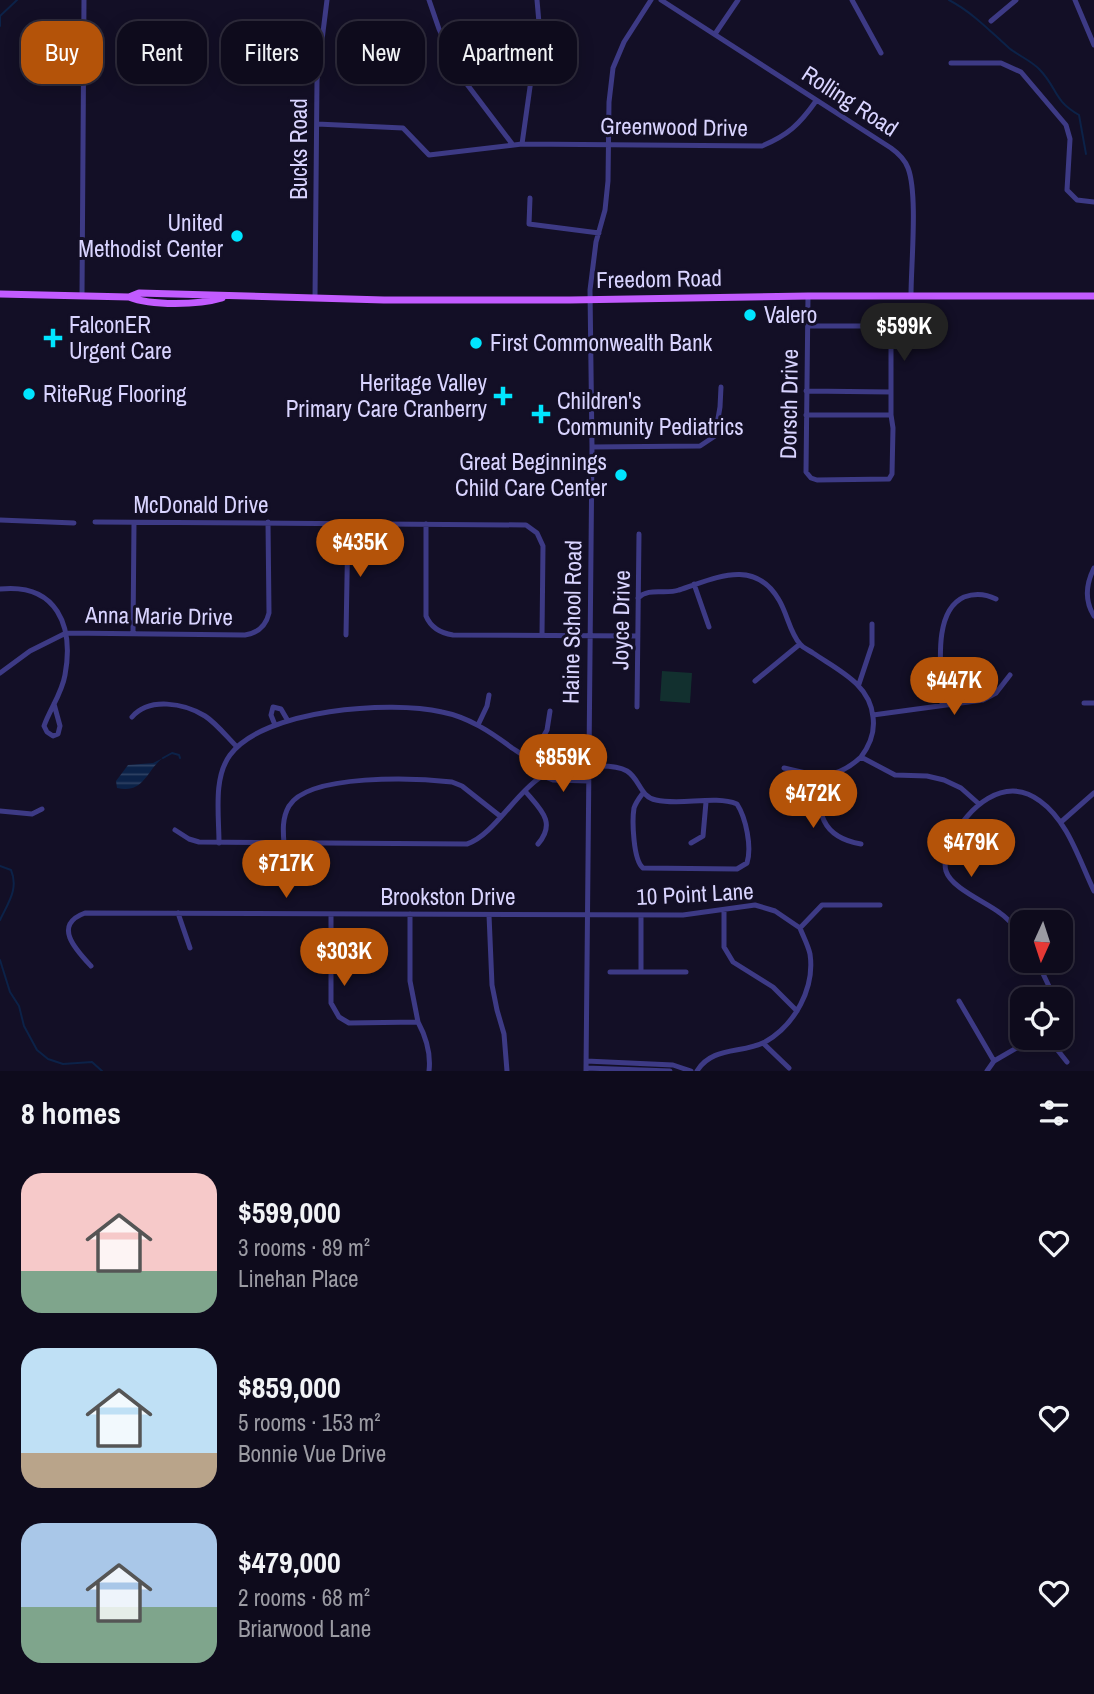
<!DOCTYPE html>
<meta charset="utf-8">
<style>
body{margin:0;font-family:"Archivo Narrow",sans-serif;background:#1c1929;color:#f1f3f6;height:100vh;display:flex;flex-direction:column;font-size:26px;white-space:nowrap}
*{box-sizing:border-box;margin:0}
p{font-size:23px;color:#9b9ba3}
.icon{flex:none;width:38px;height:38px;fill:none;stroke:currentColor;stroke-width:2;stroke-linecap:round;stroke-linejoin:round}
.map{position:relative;height:1071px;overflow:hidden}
.drawer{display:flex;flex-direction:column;background:#0e0b1c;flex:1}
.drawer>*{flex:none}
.guide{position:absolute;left:21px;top:21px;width:700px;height:63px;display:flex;gap:14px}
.needle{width:46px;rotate:183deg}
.buttons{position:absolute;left:1010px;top:910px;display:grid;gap:14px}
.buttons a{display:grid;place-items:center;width:63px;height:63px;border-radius:14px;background:#0e0b1c;box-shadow:0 4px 18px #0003,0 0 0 2px #2e2b3b;font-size:35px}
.price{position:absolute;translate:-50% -60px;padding:0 16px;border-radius:24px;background:#b45309;color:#fff;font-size:23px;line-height:46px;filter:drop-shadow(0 2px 4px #0008)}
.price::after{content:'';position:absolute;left:50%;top:42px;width:21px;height:16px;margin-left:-10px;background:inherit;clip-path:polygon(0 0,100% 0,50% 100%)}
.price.on{background:#222;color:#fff}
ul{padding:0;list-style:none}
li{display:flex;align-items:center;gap:21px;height:175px;padding:0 21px}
li span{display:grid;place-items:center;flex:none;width:196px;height:140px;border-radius:21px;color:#555}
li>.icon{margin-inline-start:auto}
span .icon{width:84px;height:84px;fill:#fffc;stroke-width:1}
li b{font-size:30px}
h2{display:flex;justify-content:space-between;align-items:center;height:84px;padding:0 21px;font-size:30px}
.chip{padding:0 24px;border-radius:21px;background:#0e0b1c;box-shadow:0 4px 18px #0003,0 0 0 2px #2e2b3b;font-size:24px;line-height:63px}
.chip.on{background:#b45309;color:#fff}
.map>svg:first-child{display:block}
</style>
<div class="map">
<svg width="1094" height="1071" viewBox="0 0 1094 1071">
<defs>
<pattern id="water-rules" width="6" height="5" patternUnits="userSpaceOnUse" patternTransform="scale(1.75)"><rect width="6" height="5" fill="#0c2248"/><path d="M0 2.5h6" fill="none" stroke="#2f4163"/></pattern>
</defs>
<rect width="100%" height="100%" fill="#130f26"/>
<path fill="#12302f" d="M662,671L692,673L690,703L660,701Z"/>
<path fill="url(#water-rules)" d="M163,758C146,770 145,794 117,788L116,781L128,765L153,763Z"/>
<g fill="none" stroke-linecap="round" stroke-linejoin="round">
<path stroke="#0c2248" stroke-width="2" d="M949,0C972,12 990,31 1009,48C1019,56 1032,61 1040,70C1058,89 1053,100 1079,115L1086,154
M0,26V16L17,0
M163,758L172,753L179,755L180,758
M0,866L11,870C19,889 8,903 0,920
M0,960L10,992L19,1006L24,1026L37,1050L48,1059L63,1064L92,1062L102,1071"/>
<path stroke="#3d3a85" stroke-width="5" d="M429,0L439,29L460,75L513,145
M661,0L891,148C898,153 905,160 908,168C918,194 911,265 911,295
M852,0L881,53
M1075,0L1094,45
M991,21L1016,0
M715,34L738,0
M951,63H1001L1021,72L1066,125L1070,139L1067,190L1077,200L1094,202
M317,124L403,128L429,155L522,144L762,146C788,135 799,125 816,101
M522,144L539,23L537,0
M530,198L529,224L599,233
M82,295L84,0
M808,296L806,472L811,478L817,480L889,479L892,474L893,428L891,415V331L883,326H808
M315,298L317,80L327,0
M806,391L891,392
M806,415H891
M592,447L700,446L715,436L720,407L721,387
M0,520L74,523
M95,522L526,525L537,533L543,546L542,635
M426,524V616C431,628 440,633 453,635L638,636
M1094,568C1086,584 1084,600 1094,616
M694,584L709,627
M0,589C57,583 74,626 65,675C62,693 50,709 44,726L47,732L53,736L58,734L60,726L54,704
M638,598C649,587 665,595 679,590C714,579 754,557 779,600C787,613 790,633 800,644C803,648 809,650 813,653C838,670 870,684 873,717C875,731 870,745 861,757L895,775L927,776L944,780L961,788L979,804
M133,633L134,523
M346,635L348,523
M0,673L30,651L66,633L245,635C258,633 266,626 269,613L268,522
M755,681L800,644
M859,684L872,645V624
M1084,703H1094
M942,704C942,674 931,612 964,597C975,593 986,594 996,599
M637,707L639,534
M873,715L983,700L996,693L1010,675
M132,717C149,697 184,703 205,716C216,723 227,737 237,747
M275,725L271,715L273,707L281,709L288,721
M478,725L487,706L489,695
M530,760L547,730L550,711
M784,768C817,776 834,782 861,757
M543,776L553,780L589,781
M818,776C818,812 820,837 861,844
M525,791C540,809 557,822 538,844
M0,811L32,814L42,809
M1061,822L1094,793
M175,830L189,839L199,842L467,844C492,836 514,796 538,779C553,768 609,761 627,771C640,779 640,797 656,800C681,806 714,795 737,804C746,818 752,847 747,863L737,869L643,868C633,860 632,820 634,808C636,802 640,797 643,793
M219,843C219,815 213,778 230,755C264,709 391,700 442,712C468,717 491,732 512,748C524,756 537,763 543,776
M691,843L703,836L706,802
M284,844C283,831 282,818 289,806C309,773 417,778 452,782L462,786L500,816
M724,910V947L733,962L773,987L797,1011
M178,913L190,948
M331,914V1003L339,1017L349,1023L418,1022L410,981V914
M489,915L492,985L497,1010L504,1034L507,1071
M800,928L822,905H880
M1022,936C1015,927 1009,919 1000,913C986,902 951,888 946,871C943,861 948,850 952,840C967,808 1004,774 1040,801C1068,821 1079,860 1094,891
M1037,961L1055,999
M91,966C76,950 52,925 85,913L683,915L755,905L775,911L800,928
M610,972H686
M641,972V915
M959,1001L994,1061
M418,1022C426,1037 431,1054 429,1071
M1048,1038L1067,1062
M763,1043L789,1068
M586,1061L673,1065L691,1071
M586,1068L670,1071
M586,1071L592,447L590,290L596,242L605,210L608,181L609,102L613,68L624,42L651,0
M697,1071C712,1046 742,1054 765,1042C795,1025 815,988 810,954C808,945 803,936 800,928
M987,1071L994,1061L1034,1038"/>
<path stroke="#c25bff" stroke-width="7" d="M0,294L129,297C151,306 199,305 222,298
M129,297L139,293L384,300H570L808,296H1094"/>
</g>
<g fill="#00e5ff" stroke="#130f26" stroke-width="2.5">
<circle cx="237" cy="236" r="7"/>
<circle cx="750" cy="315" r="7"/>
<path d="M49.5 327.5h7v7h7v7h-7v7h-7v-7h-7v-7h7z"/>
<circle cx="476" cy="343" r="7"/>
<circle cx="29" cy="394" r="7"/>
<path d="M499.5 385.5h7v7h7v7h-7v7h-7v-7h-7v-7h7z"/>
<path d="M537.5 403.5h7v7h7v7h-7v7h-7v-7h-7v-7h7z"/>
<circle cx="621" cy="475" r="7"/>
</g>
<g text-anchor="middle" stroke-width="6" stroke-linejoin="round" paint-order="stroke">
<g font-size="23" fill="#d9d4ff" stroke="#130f26">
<text transform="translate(850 101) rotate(33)" y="8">Rolling Road</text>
<text transform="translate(674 127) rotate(1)" y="8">Greenwood Drive</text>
<text transform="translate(299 149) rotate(-90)" y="8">Bucks Road</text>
<text transform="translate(659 279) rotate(-1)" y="8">Freedom Road</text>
<text transform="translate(789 404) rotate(-89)" y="8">Dorsch Drive</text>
<text x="201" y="513">McDonald Drive</text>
<text transform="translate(159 616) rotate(1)" y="8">Anna Marie Drive</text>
<text transform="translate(621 620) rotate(-89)" y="8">Joyce Drive</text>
<text transform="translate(572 622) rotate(-89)" y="8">Haine School Road</text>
<text transform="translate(695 894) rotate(-3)" y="8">10 Point Lane</text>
<text x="448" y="905">Brookston Drive</text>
</g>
<g font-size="23" fill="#d9d4ff" stroke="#130f26" text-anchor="start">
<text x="223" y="231" text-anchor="end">United<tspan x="223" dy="26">Methodist Center</tspan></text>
<text x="764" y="323">Valero</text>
<text x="69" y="333">FalconER<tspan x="69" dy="26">Urgent Care</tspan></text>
<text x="490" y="351">First Commonwealth Bank</text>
<text x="487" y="391" text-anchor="end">Heritage Valley<tspan x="487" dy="26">Primary Care Cranberry</tspan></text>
<text x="43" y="402">RiteRug Flooring</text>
<text x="557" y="409">Children's<tspan x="557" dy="26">Community Pediatrics</tspan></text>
<text x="607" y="470" text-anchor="end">Great Beginnings<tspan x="607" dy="26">Child Care Center</tspan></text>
</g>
</g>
</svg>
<div class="buttons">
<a><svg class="needle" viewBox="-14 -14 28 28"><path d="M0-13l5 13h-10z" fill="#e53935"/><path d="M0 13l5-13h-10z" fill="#9b9ba3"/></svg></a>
<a><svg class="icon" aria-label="locate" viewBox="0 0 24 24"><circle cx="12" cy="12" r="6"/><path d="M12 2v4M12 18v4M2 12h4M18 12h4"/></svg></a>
</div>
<b class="price on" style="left:904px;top:363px">$599K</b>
<b class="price" style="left:360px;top:579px">$435K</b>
<b class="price" style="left:954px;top:717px">$447K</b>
<b class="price" style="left:563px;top:794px">$859K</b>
<b class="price" style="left:813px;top:830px">$472K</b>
<b class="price" style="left:971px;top:879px">$479K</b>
<b class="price" style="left:286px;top:900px">$717K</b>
<b class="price" style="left:344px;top:988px">$303K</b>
<div class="guide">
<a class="chip on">Buy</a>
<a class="chip">Rent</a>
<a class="chip">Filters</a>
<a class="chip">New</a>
<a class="chip">Apartment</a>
</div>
</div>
<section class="drawer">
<h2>8 homes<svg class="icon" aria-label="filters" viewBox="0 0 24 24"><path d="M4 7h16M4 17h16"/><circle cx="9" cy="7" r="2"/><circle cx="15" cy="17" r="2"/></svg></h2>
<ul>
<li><span style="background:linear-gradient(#f6c9c9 70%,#7fa58c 0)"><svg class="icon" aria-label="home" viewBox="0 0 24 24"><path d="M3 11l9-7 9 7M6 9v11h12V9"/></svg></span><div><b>$599,000</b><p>3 rooms · 89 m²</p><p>Linehan Place</p></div><svg class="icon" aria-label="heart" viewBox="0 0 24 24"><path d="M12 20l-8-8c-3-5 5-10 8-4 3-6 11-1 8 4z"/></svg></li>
<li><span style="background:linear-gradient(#bfe0f5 75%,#b9a48a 0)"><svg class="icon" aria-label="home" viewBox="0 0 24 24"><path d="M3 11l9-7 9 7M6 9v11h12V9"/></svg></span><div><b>$859,000</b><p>5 rooms · 153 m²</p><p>Bonnie Vue Drive</p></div><svg class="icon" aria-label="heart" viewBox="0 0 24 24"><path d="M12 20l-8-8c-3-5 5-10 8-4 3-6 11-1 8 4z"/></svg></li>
<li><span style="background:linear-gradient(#a9c7e8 60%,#7fa58c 0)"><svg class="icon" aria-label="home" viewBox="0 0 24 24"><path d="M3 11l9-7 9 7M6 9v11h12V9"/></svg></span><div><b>$479,000</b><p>2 rooms · 68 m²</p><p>Briarwood Lane</p></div><svg class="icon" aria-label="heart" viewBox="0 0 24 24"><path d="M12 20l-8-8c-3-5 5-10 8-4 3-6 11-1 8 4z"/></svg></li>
</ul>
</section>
